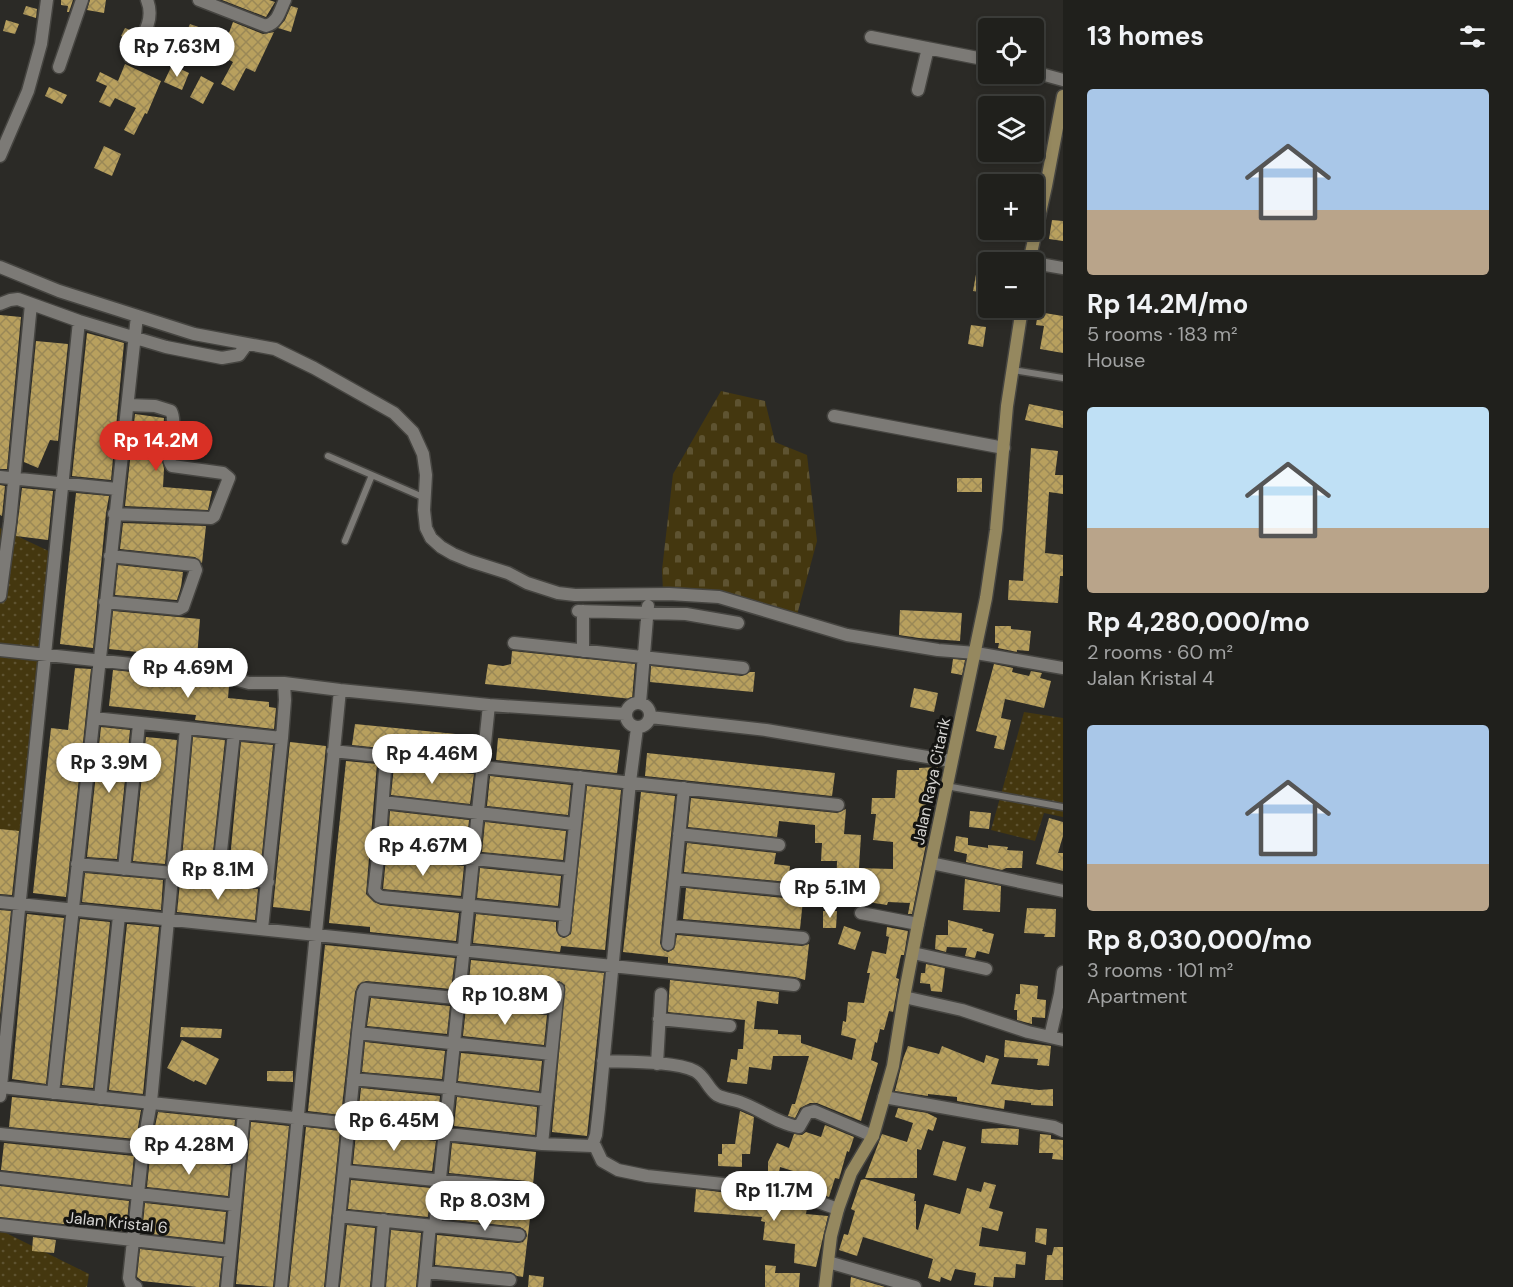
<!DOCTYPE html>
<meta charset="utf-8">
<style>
body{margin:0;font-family:"DM Sans",sans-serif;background:#2d2d29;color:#f1f3f6;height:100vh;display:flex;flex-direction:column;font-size:22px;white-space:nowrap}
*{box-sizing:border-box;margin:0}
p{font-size:20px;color:#a2a3a3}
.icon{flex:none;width:33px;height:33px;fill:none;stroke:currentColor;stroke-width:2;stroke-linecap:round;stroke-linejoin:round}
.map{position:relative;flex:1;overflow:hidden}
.panel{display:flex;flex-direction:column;background:#20201c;width:450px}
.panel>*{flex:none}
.buttons{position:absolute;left:978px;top:18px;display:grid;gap:12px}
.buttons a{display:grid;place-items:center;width:66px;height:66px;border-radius:6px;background:#20201c;box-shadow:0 3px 9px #0003,0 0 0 2px #3d3e3b;font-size:30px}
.price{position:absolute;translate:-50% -51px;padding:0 14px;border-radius:21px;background:#fff;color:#222;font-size:20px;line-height:39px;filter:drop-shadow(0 2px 3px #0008)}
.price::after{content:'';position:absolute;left:50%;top:36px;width:18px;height:14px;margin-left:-9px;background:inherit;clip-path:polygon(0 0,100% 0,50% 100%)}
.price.selected{background:#d93025;color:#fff}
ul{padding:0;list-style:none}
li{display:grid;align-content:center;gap:12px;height:318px;padding:0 24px}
li span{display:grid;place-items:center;height:186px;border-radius:6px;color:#555}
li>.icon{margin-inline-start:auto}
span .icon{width:108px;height:108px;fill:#fffc;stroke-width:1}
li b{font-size:26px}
h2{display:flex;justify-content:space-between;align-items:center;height:72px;padding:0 24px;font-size:26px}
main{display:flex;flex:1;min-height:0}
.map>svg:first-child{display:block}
</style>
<main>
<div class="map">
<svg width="1063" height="1287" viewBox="0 0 1063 1287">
<defs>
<pattern id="grass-dots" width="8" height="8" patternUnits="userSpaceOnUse" patternTransform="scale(1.5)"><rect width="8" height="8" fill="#44370f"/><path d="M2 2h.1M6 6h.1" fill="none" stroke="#5e5331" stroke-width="1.8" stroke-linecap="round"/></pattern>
<pattern id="cemetery-stones" width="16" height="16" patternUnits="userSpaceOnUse" patternTransform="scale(1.5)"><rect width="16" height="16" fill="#44370f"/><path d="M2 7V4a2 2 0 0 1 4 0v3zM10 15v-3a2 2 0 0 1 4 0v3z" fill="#5e5331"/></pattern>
<pattern id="building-cross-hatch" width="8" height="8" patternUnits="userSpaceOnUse" patternTransform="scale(1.5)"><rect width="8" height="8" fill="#b8a05e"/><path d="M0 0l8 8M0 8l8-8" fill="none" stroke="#9a8856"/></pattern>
</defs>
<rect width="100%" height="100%" fill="#2b2a26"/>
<path fill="url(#grass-dots)" d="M0,528L55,554L25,832L0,829Z
M1024,712L1063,718V817L1044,813L1035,841L991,830Z
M0,1230L89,1274L87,1287H0Z"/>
<path fill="url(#cemetery-stones)" d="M721,391L765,401L775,442L807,455L817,541L794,626L714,600L663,591L662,570L673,474Z"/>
<path fill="url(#building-cross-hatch)" d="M61,0H73L69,12H67L68,6L61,5Z
M90,0H106L104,13L87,10Z
M222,0H269L275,2L266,17Z
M26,6L37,9L36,18L23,14Z
M291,6L298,8L291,32L278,28L285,20Z
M6,20L19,24L15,34L3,31Z
M233,22L263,34L274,32L255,72L246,68L234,91L221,84L233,62L215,52L222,38L226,41Z
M190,24L207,30L200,47L183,40Z
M125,28L135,32L130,40L121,36Z
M125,64L161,81L147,114L145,113L134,135L124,130L136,108L115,98L110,107L99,102L107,86L96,81L100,72L118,81Z
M172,65L189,73L182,90L164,82Z
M201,76L214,83L203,104L190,97Z
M49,87L67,95L62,104L45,96Z
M104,146L121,154L112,176L94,168Z
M1052,220L1063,221V241L1049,239Z
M977,269L987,271L984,293L973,291Z
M1038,312L1063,316V353L1040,349L1044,326L1036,325Z
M0,315L21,317L7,469H0Z
M971,325L986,327L983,347L968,344Z
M87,333L124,343L111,480L72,476Z
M36,341L68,344L58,441L50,440L38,468L24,462Z
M1029,404L1063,411V428L1025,420Z
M135,414L164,418L161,453L164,469L163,487L212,491L208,510L125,506Z
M1031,448L1058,451L1055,475H1063V494L1049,492L1045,553L1063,555V576H1060L1058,603L1008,600L1009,580L1023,581Z
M957,478H982V492H957Z
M0,485L5,486L2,516L0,515Z
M22,488L53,491L48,540L16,536Z
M76,493L109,496L106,513L93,648L60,644Z
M123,523L206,526L202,563L195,557L120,549Z
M118,565L183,572L181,587L177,600L115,595Z
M900,610L962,613L960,641L919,638L899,635Z
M113,611L200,619L197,658L109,649Z
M995,626H1011V629L1031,631L1029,651L1017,650V652L998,648L999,643H995Z
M512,651L635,664L632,699L485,684L488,664L503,666L511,664Z
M953,659L965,660L962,675L951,673Z
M994,664L1013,668L1012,672L1029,676L1031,671L1042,673L1040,678L1051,681L1044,708L1005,699L1001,718L1011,720L1004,750L994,748L997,736L976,731Z
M651,666L742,676L750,672H755L753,692L650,682Z
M75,668L91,669L66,897L33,893L51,728L68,730Z
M113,670L187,678L229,686L228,698L269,702V707L276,708L274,729L195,720L196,715L109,706Z
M914,688L938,693L934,712L910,707Z
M355,724L476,736L474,758L352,745Z
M101,727L130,730L117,859L87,857Z
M146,737L177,740L165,864L133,861Z
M193,737L225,740L212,861L182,858Z
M498,738L620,750L617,773L496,760Z
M241,742L273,745L260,873L229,870Z
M290,742L326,746L310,911L273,907Z
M647,753L835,773L832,796L645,776Z
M346,761L377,764L366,894L374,902L381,905L459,913L456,941L370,932V927L329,923Z
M394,766L474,774L470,804L391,795Z
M938,767L937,791H927L924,824L928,825L927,839L912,914H908L910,903L888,902L887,905L855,900V895H836L837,861H821L822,843H815V825L779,821L777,837L688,827L691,798L837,813L846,809L844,834L861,835L859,868L893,869V842L873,840L876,814H871L872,798H895L897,770H919V768Z
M490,776L571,785L568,815L487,806Z
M587,786L621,790L605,950L561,946L560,952L473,943L476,914L556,922V930L559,936L564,938L571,934Z
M641,792L675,796L660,943L663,950L668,952L674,949L677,935L802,946L809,944L805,980L795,977L668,963V957L623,952Z
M390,811L469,820L466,850L388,842Z
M970,811L991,813L989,829L969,827Z
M1049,818L1063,822V836L1058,853H1063V871L1036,864Z
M485,822L566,831L563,860L482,852Z
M0,829L19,831L12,895L0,894Z
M956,836L968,838V845L988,848V845L999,846L1008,847L1007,850L1023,851L1022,868H1006L1002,870L966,862L967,854L954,851Z
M687,843L776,853L774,864L790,866L788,882L684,872Z
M386,858L464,866L461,896L383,889Z
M480,868L561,876L558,906L477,898Z
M85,873L163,880L161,910L82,902Z
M965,879L1001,886L1000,912L963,910Z
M180,882L258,889L255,920L177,912Z
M686,888L803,900L800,929L683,919Z
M1027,908L1056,909L1055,937H1044L1045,934L1024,933Z
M0,910L11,911L0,1015Z
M823,911H837L836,928H823Z
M27,914L64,918L46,1084L12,1079Z
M80,919L110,922L93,1088L62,1085Z
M948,920L983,929L982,931L994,934L989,954L977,951L975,958L965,956L967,948L947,947L946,952L935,949L936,935H948Z
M127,924L159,927L143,1094L109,1090Z
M844,926L861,932L855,950L838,944Z
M887,927L908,931L904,955H901L896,978L899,979L893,1012L889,1011L884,1030L880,1029L877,1043L875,1042L871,1060L878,1063L861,1121L817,1103H810L800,1108L795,1118L788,1116L792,1104H795L809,1056H773L771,1070L749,1067L747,1084L727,1082L731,1059L737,1060L738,1049H743L745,1020L668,1012L670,980L779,992L778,1004L757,1001L754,1029L778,1030V1034L801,1035V1043L852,1060L856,1039L841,1035L843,1021L846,1022L848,1002L864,1003L870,973H867L872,951L886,954L889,937L886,936Z
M325,945L455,958L451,989L366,981L358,985L355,992L341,1115L308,1111Z
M471,960L604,973L587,1136L552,1132L565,985L559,981L552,984L549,999L468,991Z
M926,964L945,968L942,992L931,991L930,984L920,983L921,973H925Z
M1020,984L1038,986L1037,999L1046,1000L1045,1018L1032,1017V1024L1017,1020V1010H1014L1016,994H1020Z
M371,998L450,1006L447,1034L367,1026Z
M466,1007L547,1015L544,1045L463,1036Z
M181,1027L222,1029L221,1038L180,1037Z
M182,1040L219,1059L206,1085L195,1080L194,1082L167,1068Z
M1005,1040L1051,1046L1049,1066L1037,1065L1038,1059L1004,1057Z
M365,1042L445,1051L442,1079L362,1072Z
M908,1046L939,1054L942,1046L984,1063L986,1055L999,1059L991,1084L1039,1090L1053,1089V1106L1031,1105V1103L1005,1100L1004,1109L957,1101V1097L928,1094V1096L895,1091L903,1059Z
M461,1053L542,1061L539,1091L458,1081Z
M267,1071H293V1082L267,1081Z
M361,1088L440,1096L437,1125L358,1116Z
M12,1097L141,1110L136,1139L9,1127Z
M457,1097L537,1107L535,1135L454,1126Z
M898,1108L927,1113L937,1118L933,1131L928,1129L921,1150L917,1149V1178H865L882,1134L907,1142L913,1123L895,1117Z
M740,1111L754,1117L750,1154H742V1167L718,1166V1154H722V1144H735Z
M158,1112L235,1120L232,1149L152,1141Z
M251,1122L289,1126L273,1287L236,1284Z
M825,1125L854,1137L849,1152L847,1151L839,1179L835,1178L829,1197L811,1191L815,1180L803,1176V1174L780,1167L779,1172L768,1171V1162L777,1143L789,1148L794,1134L802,1135L806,1132L821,1137Z
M306,1127L340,1131L324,1287H289Z
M1002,1128L1019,1129L1018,1145L981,1143L982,1129Z
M356,1133L436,1141L432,1171L353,1164Z
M1040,1134L1051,1135V1139L1063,1140V1160L1052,1159L1053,1153H1039Z
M943,1141L966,1147L956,1181L933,1175Z
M4,1143L134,1156L131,1185L1,1170Z
M452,1143L536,1152L533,1185L527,1181L449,1173Z
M150,1157L231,1165L228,1196L147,1187Z
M865,1179L915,1194L914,1201H916V1229L918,1230L925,1204L960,1214L967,1188L981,1192L984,1182L996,1185L989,1208L1003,1212L998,1231L982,1227L979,1246L1026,1252L1025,1265L1016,1264L1015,1278L994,1277L993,1287L974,1285L976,1273L955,1269L951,1281L941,1277L940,1282L928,1278L933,1259L863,1237L857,1256L839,1250L844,1234L848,1235L855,1211L851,1209L861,1180Z
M351,1180L431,1188L428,1217L348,1209Z
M0,1186L129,1201L126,1231L0,1217Z
M447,1189L525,1197L533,1193L523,1277L517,1276L511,1272L435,1265L437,1235L518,1243L523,1242L527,1236L526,1231L520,1227L444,1219Z
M696,1189L736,1194L735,1205L770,1208L772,1198L807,1207L806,1214L828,1216L816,1267L794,1263L795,1244L763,1240L765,1222L761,1221L762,1217L694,1212Z
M145,1203L226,1212L223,1242L142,1233Z
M347,1225L375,1228L370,1287H340Z
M1036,1228L1047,1229L1046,1245L1035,1242Z
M391,1230L421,1233L416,1287H386Z
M33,1237L56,1240L54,1253L32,1251Z
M1054,1247H1063V1280H1045L1047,1255H1052Z
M140,1249L222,1258L219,1287H197L142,1281L137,1277Z
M765,1265L776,1266L775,1273H800L799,1287H765Z
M529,1275L544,1277L543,1287H528Z
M851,1277L885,1287H850Z"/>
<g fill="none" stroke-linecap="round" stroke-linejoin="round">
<defs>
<path id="lane" d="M1013,370L1063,378
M328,456L425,498
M345,541L372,475
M946,786L1063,807"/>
<path id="street" d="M199,0L266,26C278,23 280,10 285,0
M871,37L988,60
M130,57C140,39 156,22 147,0
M59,67L82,0
M1034,72L1063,80
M918,90L928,48
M0,156L28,91L41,44L47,0
M1034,263L1063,268
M0,267L59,291L194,334L275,349L314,368L394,413L413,432L423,454L426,475L424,510L426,528L431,538L441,547L453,554L470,561L508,573L527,583L558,593L575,595L669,594L719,597L847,635L938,650L976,653L1063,668
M0,304L10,300L18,299L79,321L166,347L222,358L239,355L247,344
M834,416L1004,448
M0,477L117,489
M114,514L211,518L214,516L229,478L223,473L172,466C162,453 179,427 171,411L155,406L128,405
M0,596L10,522L31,304
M105,602L179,609L183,607L196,570L194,565L110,556
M578,611L686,614L738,623
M514,643L743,668
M0,650L188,670L216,674L249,683H284L340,690L489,705L625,714
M583,651V611
M626 715a12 12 0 1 1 24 0a12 12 0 1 1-24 0Z
M640,703L648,606
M650,717L766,730L951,761
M94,718L282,738
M333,751L838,805
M383,802L574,824
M679,834L779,845
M379,849L386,757
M931,863L1063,891
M77,864L268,882
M124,869L139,724
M218,878L234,733
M675,879L807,892
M0,902L794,985
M861,913L918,924
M566,915L382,897L379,896L374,891L379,849L570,869
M670,926L803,938
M262,929L282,738L285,700L284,683
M564,930L580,777
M668,944L684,788
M913,953L986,969
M904,997L962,1010L1028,1032L1063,1040
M659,1019L730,1026
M358,1033L551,1054
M1050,1037L1060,994L1063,972
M603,1061C627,1062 675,1061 695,1071C705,1076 708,1089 717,1095C724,1099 732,1099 740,1102C760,1109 778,1124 799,1127L807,1113L814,1111L873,1136
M657,1064L661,994
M353,1079L448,1088L546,1100
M0,1087L542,1144L592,1146L596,1135L599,1109L630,782L637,728
M53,1093L137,316
M0,1096L79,321
M884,1097L1054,1127L1063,1131
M100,1098L119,916
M0,1134L240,1158
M542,1144L558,989
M594,1144L602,1161L618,1170L647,1176L761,1188L798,1195L838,1209
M345,1171L526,1189
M0,1178L235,1205
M339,1216L519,1235
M0,1225L230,1251
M435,1227L489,705
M828,1262L915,1287
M426,1272L510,1280
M136,1287L131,1284L129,1278L143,1147L151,1102L186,728
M227,1287L244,1113
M281,1287L340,690
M332,1287L358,1033L363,993L365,989L556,1008
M378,1287L384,1220
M424,1287L430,1226"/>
<path id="secondary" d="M1029,262L1046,186L1063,96
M825,1287L831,1236L838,1209L851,1173L873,1136L893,1066L904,997L918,924L986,598L996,530L1007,406L1022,308"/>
</defs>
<use href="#lane" stroke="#464541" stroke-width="9"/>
<use href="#street" stroke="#464541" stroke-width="15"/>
<use href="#secondary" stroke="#464541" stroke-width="15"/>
<use href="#lane" stroke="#7c7a76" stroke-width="6"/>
<use href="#street" stroke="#7c7a76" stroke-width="12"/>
<use href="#secondary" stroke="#95885f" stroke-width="12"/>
</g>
<g text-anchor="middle" stroke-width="6" stroke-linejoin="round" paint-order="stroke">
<g font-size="16" fill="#d4d3d1" stroke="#131311">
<text transform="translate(931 781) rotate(-78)" y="6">Jalan Raya Citarik</text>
<text transform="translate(117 1222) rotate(6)" y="6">Jalan Kristal 6</text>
</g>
</g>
</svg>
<div class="buttons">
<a><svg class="icon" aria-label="locate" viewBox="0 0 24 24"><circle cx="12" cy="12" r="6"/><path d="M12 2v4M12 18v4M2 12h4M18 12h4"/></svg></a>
<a><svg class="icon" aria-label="layers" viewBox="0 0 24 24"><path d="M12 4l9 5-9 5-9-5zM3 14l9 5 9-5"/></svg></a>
<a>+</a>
<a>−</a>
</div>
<b class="price" style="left:177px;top:78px">Rp 7.63M</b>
<b class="price selected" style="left:156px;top:472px">Rp 14.2M</b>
<b class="price" style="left:188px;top:699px">Rp 4.69M</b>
<b class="price" style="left:432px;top:785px">Rp 4.46M</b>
<b class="price" style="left:109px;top:794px">Rp 3.9M</b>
<b class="price" style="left:423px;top:877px">Rp 4.67M</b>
<b class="price" style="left:218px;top:901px">Rp 8.1M</b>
<b class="price" style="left:830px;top:919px">Rp 5.1M</b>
<b class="price" style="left:505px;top:1026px">Rp 10.8M</b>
<b class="price" style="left:394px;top:1152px">Rp 6.45M</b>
<b class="price" style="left:189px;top:1176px">Rp 4.28M</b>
<b class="price" style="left:774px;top:1222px">Rp 11.7M</b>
<b class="price" style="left:485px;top:1232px">Rp 8.03M</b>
</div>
<section class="panel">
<h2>13 homes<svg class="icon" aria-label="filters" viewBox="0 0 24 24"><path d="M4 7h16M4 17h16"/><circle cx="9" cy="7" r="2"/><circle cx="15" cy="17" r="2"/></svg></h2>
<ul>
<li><span style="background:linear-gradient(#a9c7e8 65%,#b9a48a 0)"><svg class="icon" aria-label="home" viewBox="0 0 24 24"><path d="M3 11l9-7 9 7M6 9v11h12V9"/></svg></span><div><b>Rp 14.2M/mo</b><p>5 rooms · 183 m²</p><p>House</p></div></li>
<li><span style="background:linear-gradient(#bfe0f5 65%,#b9a48a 0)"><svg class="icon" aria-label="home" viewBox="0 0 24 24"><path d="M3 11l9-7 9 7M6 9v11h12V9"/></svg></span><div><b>Rp 4,280,000/mo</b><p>2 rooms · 60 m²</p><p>Jalan Kristal 4</p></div></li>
<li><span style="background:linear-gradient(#a9c7e8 75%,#b9a48a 0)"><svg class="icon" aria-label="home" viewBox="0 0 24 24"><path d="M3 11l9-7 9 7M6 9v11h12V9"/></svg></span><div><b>Rp 8,030,000/mo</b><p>3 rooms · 101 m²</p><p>Apartment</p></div></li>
</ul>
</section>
</main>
